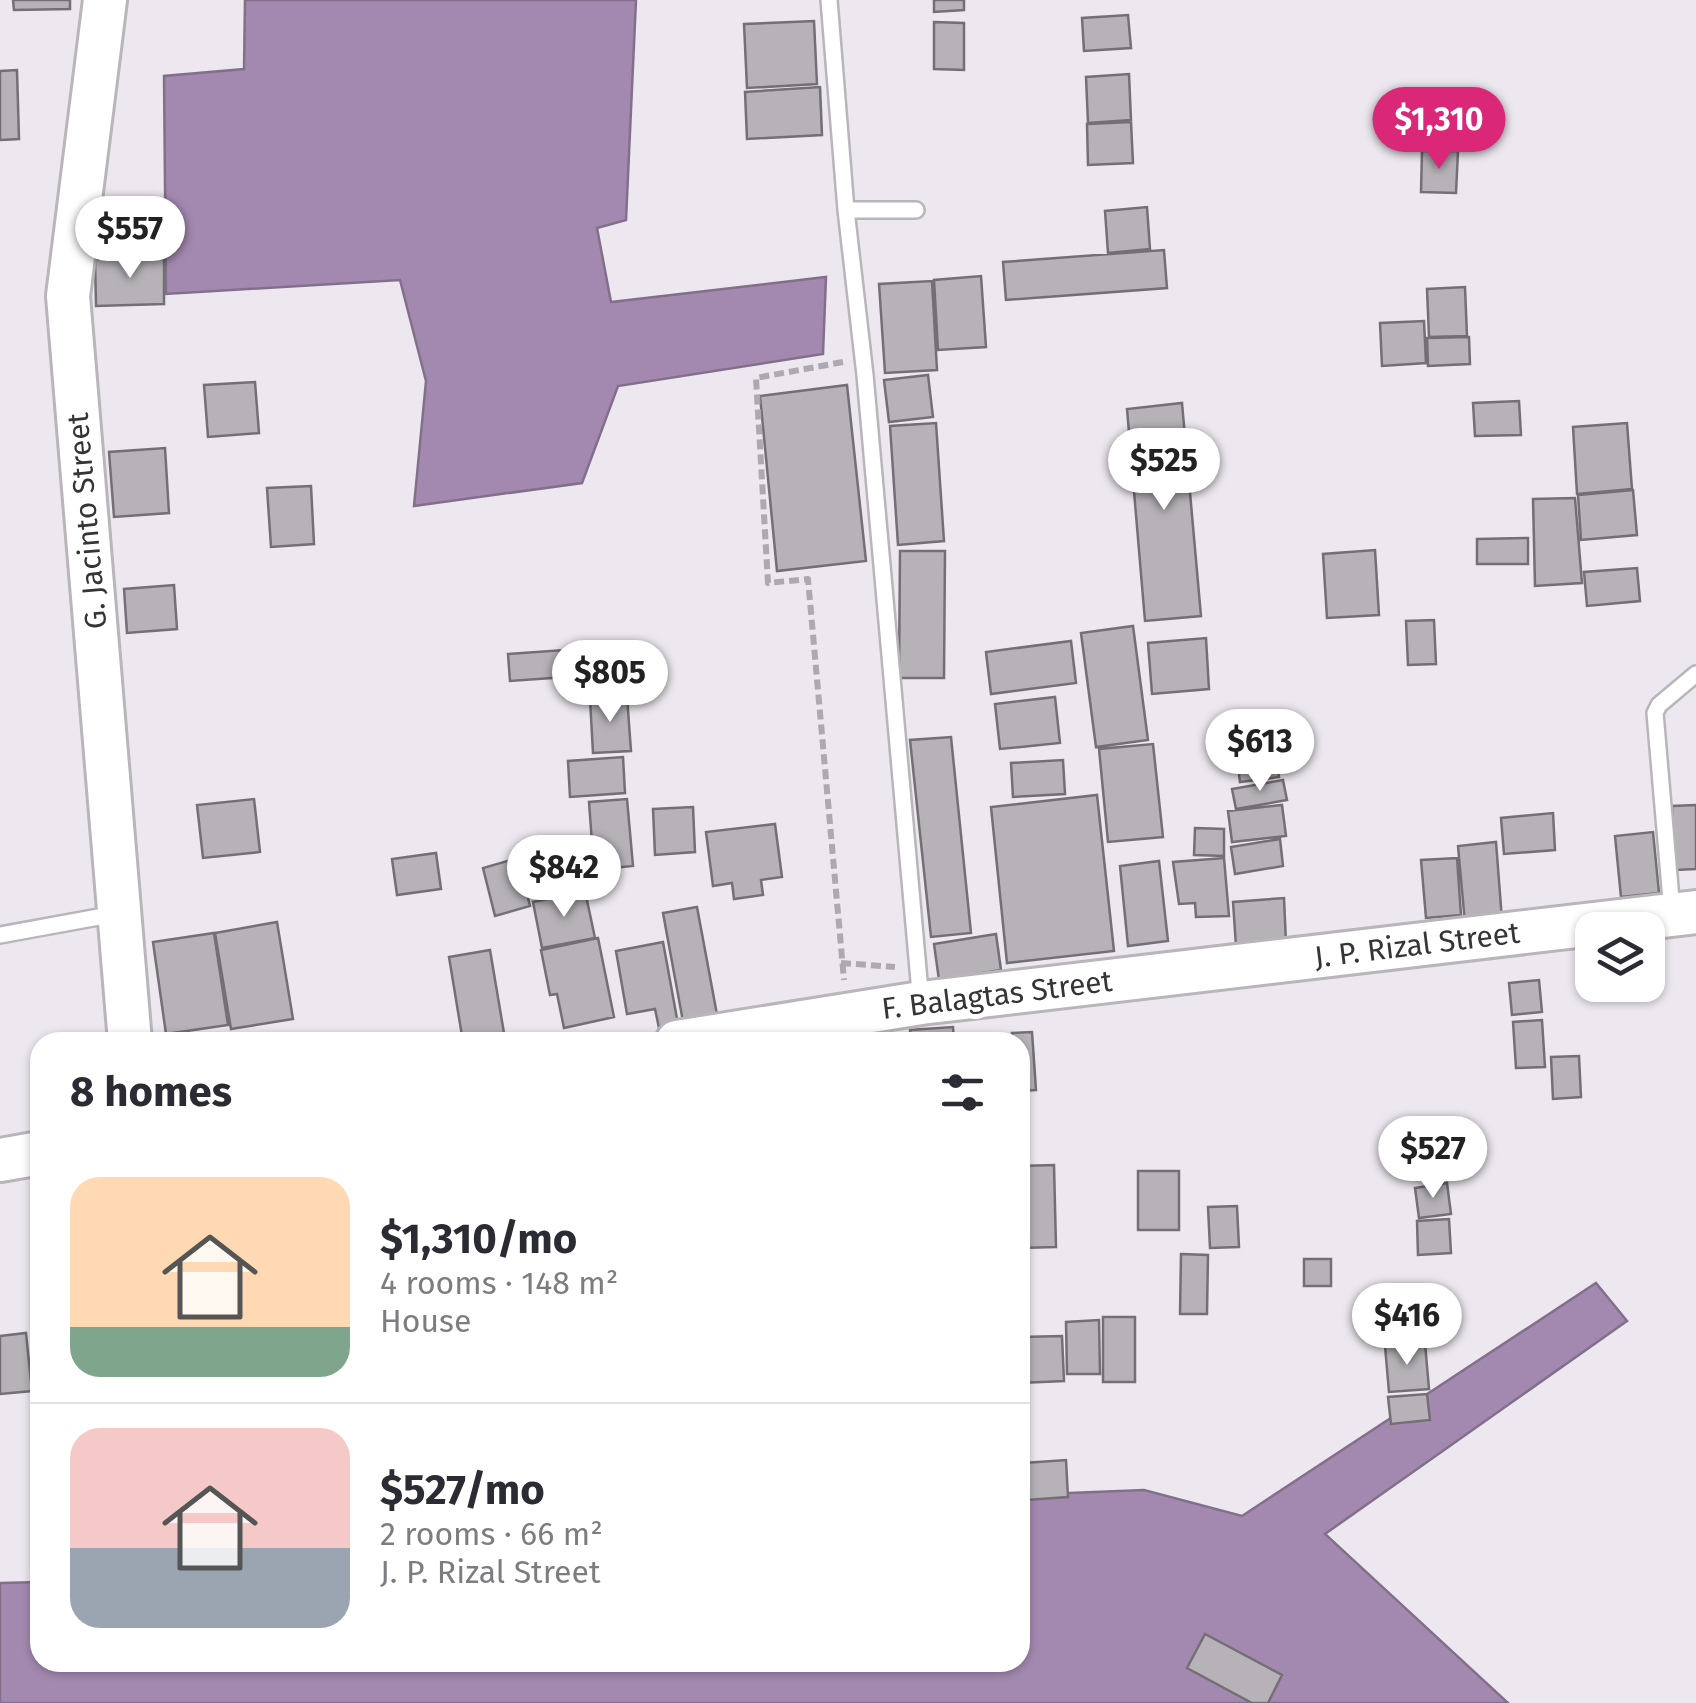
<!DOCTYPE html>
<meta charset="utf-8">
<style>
body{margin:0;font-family:"Fira Sans",sans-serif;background:#f2f2f3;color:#2b2b33;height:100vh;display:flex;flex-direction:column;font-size:38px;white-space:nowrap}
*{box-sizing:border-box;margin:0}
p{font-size:32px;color:#7c7c81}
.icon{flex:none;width:55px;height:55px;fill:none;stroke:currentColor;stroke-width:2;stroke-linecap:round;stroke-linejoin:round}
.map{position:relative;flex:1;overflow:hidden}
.details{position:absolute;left:30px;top:1032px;width:1000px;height:640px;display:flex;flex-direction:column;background:#fff;border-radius:30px;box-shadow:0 2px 8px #0004}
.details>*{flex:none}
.buttons{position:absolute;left:1575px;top:912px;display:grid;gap:20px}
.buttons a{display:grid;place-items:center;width:90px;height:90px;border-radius:20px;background:#fff;box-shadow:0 2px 8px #0004;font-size:50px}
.price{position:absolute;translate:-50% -85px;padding:0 22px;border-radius:35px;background:#fff;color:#222;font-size:32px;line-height:65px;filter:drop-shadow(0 2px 5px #0008)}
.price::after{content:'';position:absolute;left:50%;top:60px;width:30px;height:22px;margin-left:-15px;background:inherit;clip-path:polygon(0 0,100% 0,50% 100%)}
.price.active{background:#db2777;color:#fff}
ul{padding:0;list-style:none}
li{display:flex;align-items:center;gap:30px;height:250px;padding:0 40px}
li+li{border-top:2px solid #e1e1e2}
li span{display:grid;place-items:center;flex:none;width:280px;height:200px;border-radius:30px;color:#555}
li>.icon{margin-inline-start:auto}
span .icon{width:120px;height:120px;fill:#fffc;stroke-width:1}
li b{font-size:42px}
h2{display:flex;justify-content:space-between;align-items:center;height:120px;padding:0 40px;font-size:42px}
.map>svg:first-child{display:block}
</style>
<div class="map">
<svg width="1696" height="1703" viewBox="0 0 1696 1703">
<rect width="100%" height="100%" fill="#ede8ef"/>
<path fill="#a389b0" stroke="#82708b" stroke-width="2.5" d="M245,0H636L626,220L597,228L611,302L826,277L823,354L618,386L582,483L414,506L426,381L400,280L166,294L164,76L244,69Z
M1596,1283L1627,1321L1325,1534L1508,1703H0V1583L40,1582V1662H1020V1495L1144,1490L1242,1516Z"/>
<path fill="#b6b2b8" stroke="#736f75" stroke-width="2.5" d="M13,0H70V9L14,10Z
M934,0H964V10L934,12Z
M1128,15L1131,48L1084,51L1082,18Z
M814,21L817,84L747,88L744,24Z
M934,22L964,23V70L934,69Z
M17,70L19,139L0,140V71Z
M1129,74L1131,120L1088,123L1086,77Z
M820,87L822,135L747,139L745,92Z
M1131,122L1133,163L1088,165L1087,124Z
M1422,151H1458L1456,193L1421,192Z
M1147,207L1150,249L1108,253L1105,211Z
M1164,250L1167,288L1006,300L1003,262Z
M164,257V304L96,306L95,259Z
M981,276L986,347L938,350L934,280Z
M932,281L937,370L885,373L879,284Z
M1465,287L1467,336L1429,337L1427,289Z
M1424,321L1426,363L1382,366L1380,323Z
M1469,337L1470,364L1428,366L1427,338Z
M928,375L933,417L889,422L884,380Z
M255,382L259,433L208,437L204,385Z
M847,385L866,561L777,571L760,396Z
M1519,401L1521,435L1475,436L1473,403Z
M1182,403L1201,616L1145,621L1127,409Z
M936,423L944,541L898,545L890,426Z
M1627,423L1632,489L1577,494L1573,427Z
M165,448L169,513L114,517L109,452Z
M311,486L314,544L271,547L267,488Z
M1633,490L1637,535L1581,540L1578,495Z
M1575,498L1582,583L1535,586L1533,499Z
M1528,538V564H1477V539Z
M1375,550L1379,615L1327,618L1323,554Z
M900,551H945L944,678H899Z
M1637,568L1640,601L1587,606L1584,572Z
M174,585L177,629L127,633L124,589Z
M1434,620L1436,664L1408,665L1406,621Z
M1133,626L1148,740L1096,747L1081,633Z
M1206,638L1209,689L1152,694L1148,643Z
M1071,641L1076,683L991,694L986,652Z
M564,650L566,677L510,681L508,654Z
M627,696L631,751L593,753L590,699Z
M1055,697L1060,743L1000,749L995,704Z
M951,737L971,933L931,937L910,740Z
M1274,740L1279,777L1240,782L1235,745Z
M1153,744L1163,837L1108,842L1099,749Z
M623,757L625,793L570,797L568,761Z
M1063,760L1065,794L1013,797L1011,763Z
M1283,780L1287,800L1236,809L1232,789Z
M1097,795L1114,951L1007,963L991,807Z
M254,799L260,852L203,858L197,805Z
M627,799L633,866L594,870L589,802Z
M1282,805L1286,836L1232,842L1228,811Z
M1696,805V869L1675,870L1672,806Z
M693,807L695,852L655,855L653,809Z
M1553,813L1555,850L1504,854L1501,818Z
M775,824L782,877L761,880L763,895L734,899L732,883L713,886L706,832Z
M1195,828L1224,829V856L1194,855Z
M1653,832L1659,893L1621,897L1615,836Z
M1280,839L1283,866L1235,874L1231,847Z
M1496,842L1502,920L1465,923L1458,846Z
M436,853L441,889L397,895L392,859Z
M518,858L530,906L495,916L483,868Z
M1224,858L1229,916L1196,917L1195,903L1179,904L1173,862Z
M1457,858L1461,915L1426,918L1421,860Z
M1159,861L1168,941L1128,946L1120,866Z
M585,891L595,938L542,948L533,902Z
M1284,898L1286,943L1236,946L1233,902Z
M697,907L718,1020L684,1027L663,913Z
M277,922L293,1019L231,1029L215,933Z
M214,933L228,1025L166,1034L153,942Z
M996,934L1001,970L939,980L934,944Z
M598,938L614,1017L564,1028L557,994L550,995L541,950Z
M663,942L678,1024L659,1028L655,1009L627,1014L616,951Z
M490,950L505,1039L463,1042L449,957Z
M1539,980L1542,1012L1512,1015L1509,983Z
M1542,1020L1545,1067L1516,1068L1513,1022Z
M953,1027L954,1042H911L910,1030Z
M1032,1032L1036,1090L1020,1091V1042H1012V1033Z
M886,1033L888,1042H838Z
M1008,1038V1042H966V1041Z
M1579,1056L1581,1097L1553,1099L1551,1057Z
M1054,1165L1056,1247L1020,1248V1166Z
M1138,1171H1179V1230H1138Z
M1447,1183L1451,1214L1419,1218L1415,1188Z
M1237,1206L1239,1247L1210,1248L1208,1207Z
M1449,1219L1451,1253L1418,1255L1417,1221Z
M1181,1254L1208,1255L1207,1314H1180Z
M1304,1259H1331V1286H1304Z
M1103,1317H1135V1382H1103Z
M1099,1320L1100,1374H1067L1066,1322Z
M26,1333L32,1391L0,1394V1336Z
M1062,1336L1064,1381L1020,1383V1337Z
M1425,1343L1429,1389L1389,1392L1385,1346Z
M1427,1394L1430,1420L1391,1424L1388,1397Z
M1066,1460L1068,1497L1026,1500L1024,1463Z
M1205,1634L1282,1675L1268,1703H1252L1187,1668Z"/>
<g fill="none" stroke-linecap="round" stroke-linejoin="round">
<defs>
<path id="service" d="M829,0L846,210H916
M846,210L865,375L921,1003
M1672,911L1655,713L1659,705L1696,674
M0,935L115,914"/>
<path id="secondary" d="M105,0L68,296L130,1042
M677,1042L921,1003L1696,912
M0,1160L40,1153"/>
</defs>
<use href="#service" stroke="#b9b5bb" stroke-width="20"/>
<use href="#secondary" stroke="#b9b5bb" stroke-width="48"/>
<path stroke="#ada9af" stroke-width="6" stroke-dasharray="10 5" stroke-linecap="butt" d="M843,362L756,378L768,583L808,579L844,980
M841,963L895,967"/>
<use href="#service" stroke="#fff" stroke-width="15"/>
<use href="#secondary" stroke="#fff" stroke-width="42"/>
</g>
<g text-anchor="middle" stroke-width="10" stroke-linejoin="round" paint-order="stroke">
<g font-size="30" fill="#363436" stroke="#fff">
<text transform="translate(87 521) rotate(-95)" y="10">G. Jacinto Street</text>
<text transform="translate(1417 945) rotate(-7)" y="10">J. P. Rizal Street</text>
<text transform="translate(997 995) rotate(-7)" y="10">F. Balagtas Street</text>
</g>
</g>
</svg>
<div class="buttons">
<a><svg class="icon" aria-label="layers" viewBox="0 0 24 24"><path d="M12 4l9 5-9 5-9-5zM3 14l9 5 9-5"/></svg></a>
</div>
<b class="price active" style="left:1439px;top:172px">$1,310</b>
<b class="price" style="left:130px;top:281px">$557</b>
<b class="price" style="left:1164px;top:513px">$525</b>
<b class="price" style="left:610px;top:725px">$805</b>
<b class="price" style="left:1260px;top:794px">$613</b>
<b class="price" style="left:564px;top:920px">$842</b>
<b class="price" style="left:1433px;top:1201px">$527</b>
<b class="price" style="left:1407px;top:1368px">$416</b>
<section class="details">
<h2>8 homes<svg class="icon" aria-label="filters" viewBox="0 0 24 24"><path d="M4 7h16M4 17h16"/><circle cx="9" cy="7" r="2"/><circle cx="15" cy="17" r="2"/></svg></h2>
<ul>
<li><span style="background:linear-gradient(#ffd9b3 75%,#7fa58c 0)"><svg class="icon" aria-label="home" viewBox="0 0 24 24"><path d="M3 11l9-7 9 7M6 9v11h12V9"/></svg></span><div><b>$1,310/mo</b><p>4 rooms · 148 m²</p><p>House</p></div></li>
<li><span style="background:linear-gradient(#f6c9c9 60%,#9aa5b1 0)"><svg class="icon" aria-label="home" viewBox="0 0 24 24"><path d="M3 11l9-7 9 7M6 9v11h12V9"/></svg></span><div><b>$527/mo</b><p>2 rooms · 66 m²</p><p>J. P. Rizal Street</p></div></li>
</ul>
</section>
</div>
